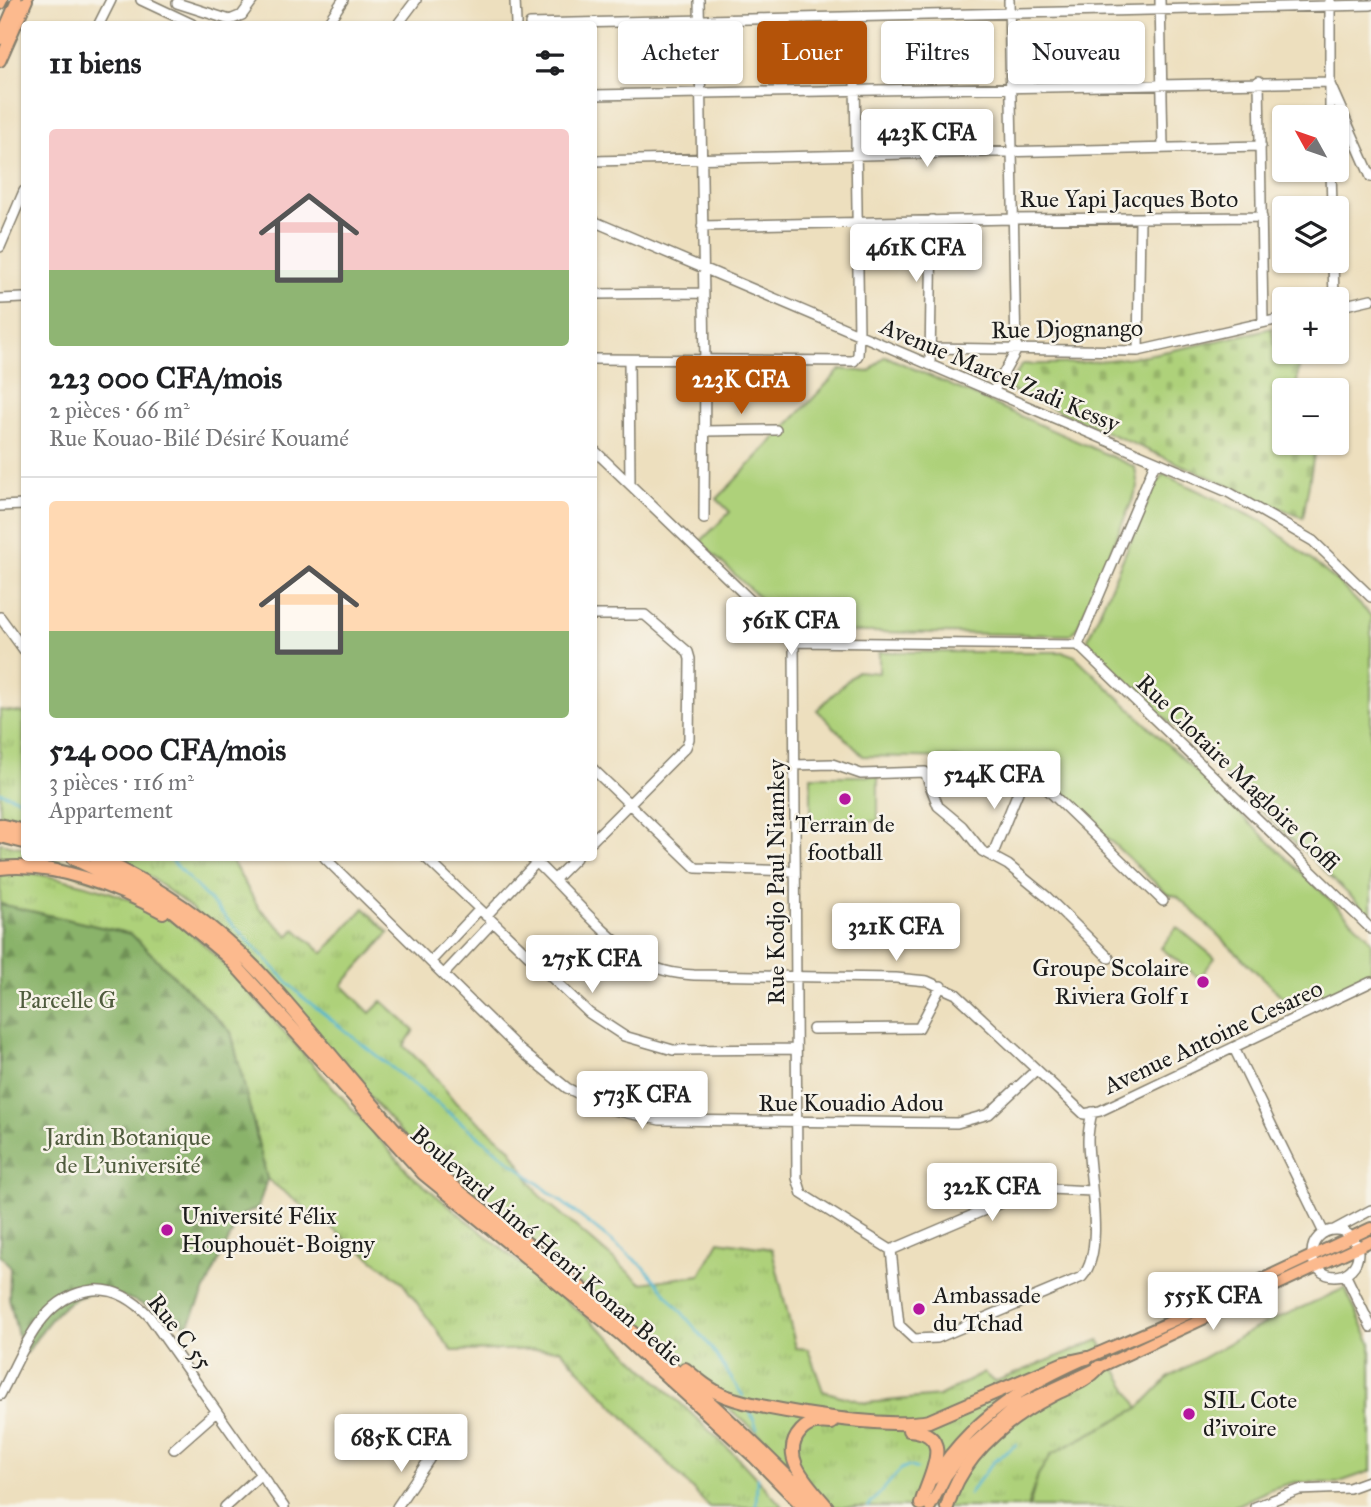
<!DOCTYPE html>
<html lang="fr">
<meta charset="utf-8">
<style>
body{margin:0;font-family:"IM FELL Great Primer",serif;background:#f2f2f2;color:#202124;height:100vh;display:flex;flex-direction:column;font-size:26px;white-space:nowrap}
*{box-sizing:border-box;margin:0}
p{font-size:23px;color:#757577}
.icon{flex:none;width:38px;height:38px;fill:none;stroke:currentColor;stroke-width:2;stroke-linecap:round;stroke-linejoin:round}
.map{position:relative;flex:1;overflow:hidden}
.details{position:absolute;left:21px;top:21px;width:576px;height:840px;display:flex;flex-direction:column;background:#fff;border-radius:7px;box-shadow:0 2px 5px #0004}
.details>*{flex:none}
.banner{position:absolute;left:618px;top:21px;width:648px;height:63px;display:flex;gap:14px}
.needle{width:46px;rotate:310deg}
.fabs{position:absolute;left:1272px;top:105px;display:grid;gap:14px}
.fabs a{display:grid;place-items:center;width:77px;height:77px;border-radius:7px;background:#fff;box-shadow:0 2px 5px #0004;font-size:35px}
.price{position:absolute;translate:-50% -60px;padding:0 16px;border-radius:7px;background:#fff;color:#222;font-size:23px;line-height:46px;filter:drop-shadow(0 2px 4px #0008)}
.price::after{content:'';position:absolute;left:50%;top:42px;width:21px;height:16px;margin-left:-10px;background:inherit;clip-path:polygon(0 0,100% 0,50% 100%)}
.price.selected{background:#b45309;color:#fff}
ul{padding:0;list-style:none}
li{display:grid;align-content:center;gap:14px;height:371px;padding:0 28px}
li+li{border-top:2px solid #e0e0e0}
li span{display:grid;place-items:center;height:217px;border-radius:7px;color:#555}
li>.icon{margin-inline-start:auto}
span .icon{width:126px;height:126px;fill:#fffc;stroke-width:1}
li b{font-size:30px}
h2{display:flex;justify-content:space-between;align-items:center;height:84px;padding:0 28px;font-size:30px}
.pill{padding:0 24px;border-radius:7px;background:#fff;box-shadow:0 2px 5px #0004;font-size:24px;line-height:63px}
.pill.selected{background:#b45309;color:#fff}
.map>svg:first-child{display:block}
</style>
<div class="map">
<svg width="1371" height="1507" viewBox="0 0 1371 1507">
<defs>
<pattern id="grass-tufts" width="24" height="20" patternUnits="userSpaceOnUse" patternTransform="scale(1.75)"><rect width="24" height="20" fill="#aed17a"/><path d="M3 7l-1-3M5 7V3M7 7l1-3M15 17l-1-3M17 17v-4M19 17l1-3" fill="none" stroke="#95b369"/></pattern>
<pattern id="forest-firs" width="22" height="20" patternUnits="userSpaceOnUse" patternTransform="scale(1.75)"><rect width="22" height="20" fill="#8ab36a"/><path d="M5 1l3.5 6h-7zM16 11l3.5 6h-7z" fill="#709156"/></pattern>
<pattern id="cemetery-stones" width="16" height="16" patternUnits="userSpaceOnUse" patternTransform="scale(1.75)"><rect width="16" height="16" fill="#aed17a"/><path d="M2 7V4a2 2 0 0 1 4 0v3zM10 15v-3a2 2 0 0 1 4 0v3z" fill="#95b369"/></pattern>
</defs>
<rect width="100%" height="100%" fill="#f7f3e8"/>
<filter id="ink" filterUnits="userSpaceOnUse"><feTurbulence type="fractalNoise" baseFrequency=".0143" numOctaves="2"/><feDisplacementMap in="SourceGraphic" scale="14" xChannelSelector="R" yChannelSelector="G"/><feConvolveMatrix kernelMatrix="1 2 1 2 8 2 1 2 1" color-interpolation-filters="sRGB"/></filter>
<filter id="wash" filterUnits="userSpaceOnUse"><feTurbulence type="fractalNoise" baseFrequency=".00686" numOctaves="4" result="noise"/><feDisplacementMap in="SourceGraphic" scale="28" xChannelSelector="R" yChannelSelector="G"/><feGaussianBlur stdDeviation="1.57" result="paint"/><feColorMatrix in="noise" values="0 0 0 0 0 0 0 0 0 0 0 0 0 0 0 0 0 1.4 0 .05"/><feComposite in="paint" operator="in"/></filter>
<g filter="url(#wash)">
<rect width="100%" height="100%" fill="#eddfbe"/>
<path fill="url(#grass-tufts)" stroke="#65764b" stroke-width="2" d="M0,710L24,713V825L0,819Z
M0,843L24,848V858C75,858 95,871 138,895L34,862H0Z
M113,858H230L259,908L289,936L295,929L323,953L364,908L389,933L342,985L370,1013L382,1001L414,1030L404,1046L432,1073L456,1103L510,1148L539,1195L641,1283L700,1275L719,1241L772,1249L796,1348L808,1349L823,1391L866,1403L939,1396L984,1373L994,1382L1099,1340L1139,1408L1052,1454L1038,1475L1027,1507H831L758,1433L542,1252L424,1159L295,1011L190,907L149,876Z
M9,870C72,878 134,894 187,930C200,939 211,952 223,963L411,1175L613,1339L737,1457L783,1507H709L560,1349L452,1351L401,1281L267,1179L231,1032L131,934L0,904V872Z"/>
<path fill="url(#forest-firs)" stroke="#536843" stroke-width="2" d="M0,904L131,934L231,1032L267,1179L258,1208L240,1216L188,1326C110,1288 80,1266 27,1353L21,1349L9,1298L10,1267L0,1254Z"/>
<path fill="url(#cemetery-stones)" stroke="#65764b" stroke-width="2" d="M1272,328L1274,345L1284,341V352H1301L1296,390H1284V443H1310L1314,454L1303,518L1008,389L1022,364C1112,366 1185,349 1272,328Z"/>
<path fill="#aed17a" stroke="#65764b" stroke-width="2" d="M885,356L1135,467L1138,487L1077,629L1070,635L801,631L784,621L700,542L730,512L717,499L841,369L869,372Z
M1163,474L1264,522L1338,582L1371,616V916L1089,645L1088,639L1152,492Z
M879,652H1064L1075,656L1367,935L1371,942V973L1296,1010L1177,896L1167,894L1051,785L1036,776L1007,766L955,758L863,756L817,710L857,671L879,673Z
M811,776H878V821L811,822Z
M1177,927L1215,958L1199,978L1161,948Z
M1345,1288L1371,1343V1471L1337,1483L1295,1482L1271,1489L1233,1507H1029L1038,1475L1052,1454L1139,1408L1169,1377L1258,1327Z"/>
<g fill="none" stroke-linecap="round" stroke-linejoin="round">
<path stroke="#51b6d0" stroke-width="2.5" d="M0,792L24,801
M169,858L300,995L644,1267L710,1346L743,1396
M749,1408L757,1429
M969,1494L993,1462L1017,1444
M756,1507L757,1477
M868,1507L901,1469L908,1466L917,1469"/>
</g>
</g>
<g filter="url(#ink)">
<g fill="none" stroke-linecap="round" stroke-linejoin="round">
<defs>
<path id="minor" d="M141,0L192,24
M515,0L516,24
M699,0L705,361L704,519
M1160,0L1163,148
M177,3L230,20L242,15L253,0
M99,24L111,0
M327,24L343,0
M398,24L416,0
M530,24L1371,5
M1259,81L1263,322
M593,95L1329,82L1371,177
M1330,117V0
M593,161L1261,146
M1331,170L1332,208
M593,221L1228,492L1313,541L1371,597
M702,226L1012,219L1262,217
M0,247L24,191
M1333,261L1334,299
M593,294L702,293
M0,299L24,298
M1337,307L1371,299
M930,348L1138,351L1284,318
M1138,351L1140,220
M593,359L854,361L858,355L859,335L854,17
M629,360L630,484
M930,365L932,220
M993,392L1016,351L1009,0
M705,431L776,430
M593,449L794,642L1078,645
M0,506L24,505
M593,615H645L688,652L690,659L689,739L686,747L593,840
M0,617L24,650
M794,642L797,1178L802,1194L891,1250L899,1325L914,1339L937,1338L1082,1277C1106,1251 1088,1174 1088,1140C1088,1131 1090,1121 1092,1112
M1078,645L1371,929
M1078,645L1155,463
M795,765L832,764L861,774L925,772L938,806L962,826L982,851L1008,865L1047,897L1109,958
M593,769L696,868L795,871
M992,856L1024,777L1047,789L1163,901
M325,858L520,1050L567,1088L609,1109L660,1120L957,1123L989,1114L1036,1070
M426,858L589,1013L624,1036L673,1050L796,1049
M532,858C565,889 605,938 642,961C658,971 676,974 694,975L896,978L927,981L956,994L1084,1114L1100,1111L1371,982
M555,879L576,858
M486,916L537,862
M431,961L479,910
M444,974L492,923
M813,1029L919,1028L941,986
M1234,1048L1324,1233
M1312 1253a23 23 0 1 1 46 0a23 23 0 1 1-46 0Z
M1334,1230L1371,1210
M891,1250L1020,1195L1050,1189L1092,1191
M1345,1274L1371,1327
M0,1395C22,1355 40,1295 93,1290C116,1288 135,1301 150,1317L284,1507
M174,1449L216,1412
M225,1507L261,1474
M397,1507L430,1458
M1255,1507L1299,1490L1349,1488L1371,1480"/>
<path id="major" d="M0,4L2,0
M0,39L17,0
M0,61L27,0
M933,1479C990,1388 1075,1365 1168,1323C1236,1292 1303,1260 1371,1228
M930,1507L946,1476L965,1451L1016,1406L1371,1241"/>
<path id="highway" d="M0,825L24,831
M0,836L24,842
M73,858L161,901L228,957L423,1173L622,1335L754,1456L804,1507
M97,858C163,888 223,931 271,985C326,1046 373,1111 432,1168C469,1203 513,1231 552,1264C644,1341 733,1420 817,1507
M0,868C55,862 116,886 163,912
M685,1369C697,1379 710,1390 725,1396C764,1411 890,1429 929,1421L1064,1363L1087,1358
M909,1430C957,1434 929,1475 921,1504
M827,1507C811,1487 777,1457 801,1431C809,1422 820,1422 831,1423
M947,1507C962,1455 1007,1419 1053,1395C1070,1386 1086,1382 1099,1367"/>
</defs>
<use href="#minor" stroke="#847e6d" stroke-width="12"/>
<use href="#major" stroke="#847e6d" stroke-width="14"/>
<use href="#highway" stroke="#847e6d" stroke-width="16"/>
<use href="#minor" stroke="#fff" stroke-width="9"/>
<use href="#major" stroke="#fcba8e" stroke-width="10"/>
<use href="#highway" stroke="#fcba8e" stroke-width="12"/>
</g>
</g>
<g fill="#b5179e" stroke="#f7f3e8" stroke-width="2.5">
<circle cx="845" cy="799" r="7"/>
<circle cx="1203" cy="982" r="7"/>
<circle cx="167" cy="1230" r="7"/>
<circle cx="919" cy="1309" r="7"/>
<circle cx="1189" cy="1414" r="7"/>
</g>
<g text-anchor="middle" stroke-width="5" stroke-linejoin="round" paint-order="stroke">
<g font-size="24" fill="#1c1c1c" stroke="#f7f3e8">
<text x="1129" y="207">Rue Yapi Jacques Boto</text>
<text transform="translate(1067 329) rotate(-1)" y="8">Rue Djognango</text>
<text transform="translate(1000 375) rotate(23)" y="8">Avenue Marcel Zadi Kessy</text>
<text transform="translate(1238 773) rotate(44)" y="8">Rue Clotaire Magloire Coffi</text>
<text transform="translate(776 882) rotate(-90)" y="8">Rue Kodjo Paul Niamkey</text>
<text transform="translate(1213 1037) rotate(-25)" y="8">Avenue Antoine Cesareo</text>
<text x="851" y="1111">Rue Kouadio Adou</text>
<text transform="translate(547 1246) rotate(41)" y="8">Boulevard Aimé Henri Konan Bedie</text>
<text transform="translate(180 1332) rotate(52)" y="8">Rue C 55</text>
</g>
<g font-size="24" fill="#1c1c1c" stroke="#f7f3e8" text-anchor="start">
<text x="845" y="832" text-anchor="middle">Terrain de<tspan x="845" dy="28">football</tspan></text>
<text x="1189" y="976" text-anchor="end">Groupe Scolaire<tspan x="1189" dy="28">Riviera Golf 1</tspan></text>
<text x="181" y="1224">Université Félix<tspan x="181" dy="28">Houphouët-Boigny</tspan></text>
<text x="933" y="1303">Ambassade<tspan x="933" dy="28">du Tchad</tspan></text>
<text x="1203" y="1408">SIL Cote<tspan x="1203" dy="28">d'ivoire</tspan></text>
</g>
<g font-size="24" fill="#4f5b3d" stroke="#f7f3e8">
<text x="67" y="1008">Parcelle G</text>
<text x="128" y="1145">Jardin Botanique<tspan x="128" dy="28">de L'université</tspan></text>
</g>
</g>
</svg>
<div class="fabs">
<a><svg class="needle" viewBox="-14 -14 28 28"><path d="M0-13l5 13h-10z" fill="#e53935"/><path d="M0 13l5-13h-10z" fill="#757577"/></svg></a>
<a><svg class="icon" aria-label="layers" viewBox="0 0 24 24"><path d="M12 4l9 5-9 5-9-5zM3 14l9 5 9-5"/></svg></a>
<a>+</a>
<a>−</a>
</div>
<b class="price" style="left:927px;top:169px">423K CFA</b>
<b class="price" style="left:916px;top:284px">461K CFA</b>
<b class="price selected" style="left:741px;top:416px">223K CFA</b>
<b class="price" style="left:791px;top:657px">561K CFA</b>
<b class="price" style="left:994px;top:811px">524K CFA</b>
<b class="price" style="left:896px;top:963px">321K CFA</b>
<b class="price" style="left:592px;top:995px">275K CFA</b>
<b class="price" style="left:642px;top:1131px">573K CFA</b>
<b class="price" style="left:992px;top:1223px">322K CFA</b>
<b class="price" style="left:1213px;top:1332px">555K CFA</b>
<b class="price" style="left:401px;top:1474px">685K CFA</b>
<div class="banner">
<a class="pill">Acheter</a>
<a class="pill selected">Louer</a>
<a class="pill">Filtres</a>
<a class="pill">Nouveau</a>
</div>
<section class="details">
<h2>11 biens<svg class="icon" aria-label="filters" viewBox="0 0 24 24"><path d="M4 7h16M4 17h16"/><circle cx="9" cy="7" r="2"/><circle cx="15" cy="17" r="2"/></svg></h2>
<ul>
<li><span style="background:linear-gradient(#f6c9c9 65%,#8fb573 0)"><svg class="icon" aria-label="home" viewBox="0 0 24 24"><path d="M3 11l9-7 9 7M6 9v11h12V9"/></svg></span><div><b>223 000 CFA/mois</b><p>2 pièces · 66 m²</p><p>Rue Kouao-Bilé Désiré Kouamé</p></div></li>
<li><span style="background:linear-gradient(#ffd9b3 60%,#8fb573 0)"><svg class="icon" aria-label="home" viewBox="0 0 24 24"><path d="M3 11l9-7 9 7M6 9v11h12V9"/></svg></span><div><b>524 000 CFA/mois</b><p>3 pièces · 116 m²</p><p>Appartement</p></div></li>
</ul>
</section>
</div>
